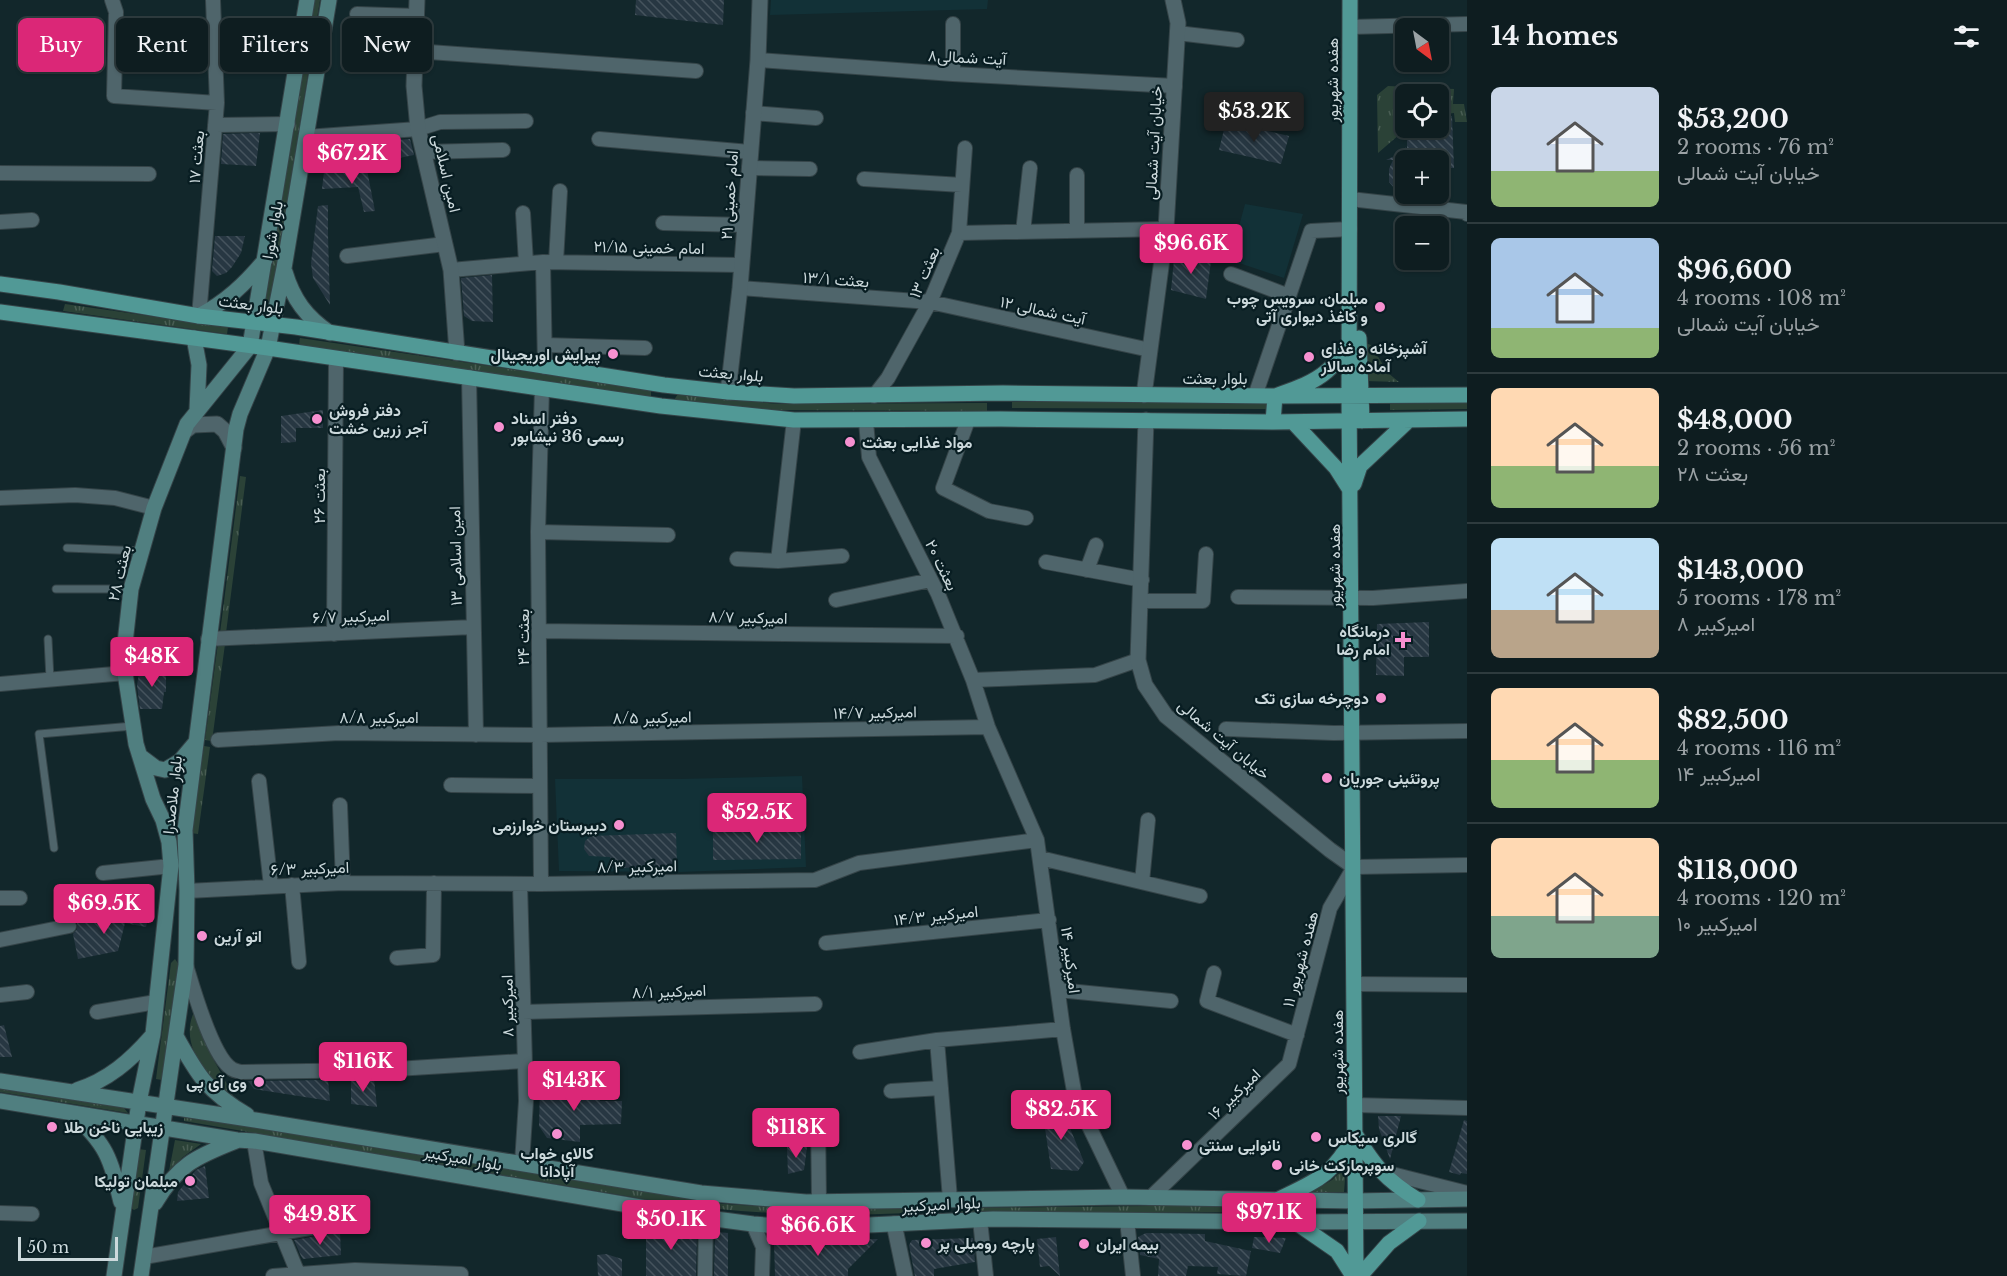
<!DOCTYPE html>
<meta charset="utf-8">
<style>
body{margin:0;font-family:"Libre Baskerville",Vazirmatn,serif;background:#172629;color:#f1f3f6;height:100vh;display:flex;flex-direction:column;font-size:22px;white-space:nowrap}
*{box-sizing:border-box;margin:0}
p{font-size:20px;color:#9ba2a5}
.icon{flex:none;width:33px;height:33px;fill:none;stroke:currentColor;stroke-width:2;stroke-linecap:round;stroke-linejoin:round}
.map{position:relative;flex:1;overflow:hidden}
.details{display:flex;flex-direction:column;background:#0e1d20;width:540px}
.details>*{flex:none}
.banner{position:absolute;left:18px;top:18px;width:570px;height:54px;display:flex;gap:12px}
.needle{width:39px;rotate:148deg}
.controls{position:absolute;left:1395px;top:18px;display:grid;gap:12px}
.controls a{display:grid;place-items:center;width:54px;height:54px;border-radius:9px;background:#0e1d20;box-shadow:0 2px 4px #0004,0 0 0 2px #2e3b3e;font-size:30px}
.scale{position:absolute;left:18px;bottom:15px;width:100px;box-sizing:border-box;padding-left:6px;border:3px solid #ccd9dc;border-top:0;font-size:16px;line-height:21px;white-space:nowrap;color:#ccd9dc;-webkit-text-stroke:4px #081d22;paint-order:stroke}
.price{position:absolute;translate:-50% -51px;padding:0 14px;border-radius:6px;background:#db2777;color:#fff;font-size:20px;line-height:39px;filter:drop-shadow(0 2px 3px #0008)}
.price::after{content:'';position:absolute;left:50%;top:36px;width:18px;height:14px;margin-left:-9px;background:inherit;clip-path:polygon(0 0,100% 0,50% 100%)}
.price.selected{background:#222;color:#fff}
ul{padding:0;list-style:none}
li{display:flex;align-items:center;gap:18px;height:150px;padding:0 24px}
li+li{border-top:2px solid #2e3b3e}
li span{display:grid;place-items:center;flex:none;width:168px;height:120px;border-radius:9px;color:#555}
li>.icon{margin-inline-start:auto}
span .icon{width:72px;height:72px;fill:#fffc;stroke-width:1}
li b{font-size:26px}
h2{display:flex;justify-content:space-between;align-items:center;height:72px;padding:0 24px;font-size:26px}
.pill{padding:0 21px;border-radius:9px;background:#0e1d20;box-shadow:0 2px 4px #0004,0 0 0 2px #2e3b3e;font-size:21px;line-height:54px}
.pill.selected{background:#db2777;color:#fff}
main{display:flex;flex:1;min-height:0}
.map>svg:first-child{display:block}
</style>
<main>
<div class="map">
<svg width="1467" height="1276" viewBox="0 0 1467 1276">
<defs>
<pattern id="grass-tufts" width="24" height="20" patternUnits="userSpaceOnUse" patternTransform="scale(1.5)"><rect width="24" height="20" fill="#2b4237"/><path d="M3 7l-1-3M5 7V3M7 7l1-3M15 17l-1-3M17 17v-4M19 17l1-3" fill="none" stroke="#495d53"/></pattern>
<pattern id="building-back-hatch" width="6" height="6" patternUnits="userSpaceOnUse" patternTransform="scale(1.5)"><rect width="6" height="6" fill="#273742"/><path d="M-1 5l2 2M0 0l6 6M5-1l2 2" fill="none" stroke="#45535d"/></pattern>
</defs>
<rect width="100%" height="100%" fill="#12272b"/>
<path fill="#123137" d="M771,0H988L987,9L770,15Z
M350,17L404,18L402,67H342Z
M1245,204L1303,214L1284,278L1230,260Z
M802,776L806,867L680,872L559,871L555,779H680Z"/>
<path fill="url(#grass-tufts)" d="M313,0H320L271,302L264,300Z
M1388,86L1454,89L1453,104H1464L1467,122H1455L1454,113L1445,114L1444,101L1439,98L1438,94H1406L1405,99H1398L1400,134L1378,153L1377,95Z
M65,304L228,327L227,334L63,311Z
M300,338L651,390V397L299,345Z
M1365,343L1371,345L1388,373L1399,382L1365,381Z
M678,394L778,404L987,403V411L769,410L674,400Z
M1467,401V409L1390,410V402Z
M1012,402H1268V409L1012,408Z
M240,476L246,477L226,633H220Z
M218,643L225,644L212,741L205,740Z
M204,746L210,747L198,834L191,833Z
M175,959L179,965L162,1080L156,1079L171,963Z
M194,1012L210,1053L236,1101C210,1082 178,1046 194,1012Z
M0,1088L124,1108L128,1113L0,1092Z
M184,1115L400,1152L723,1204L818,1210L936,1207L937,1212L823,1216L741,1211L685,1206L184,1121Z
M175,1140L201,1144L183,1157L169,1171Z
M138,1149L146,1150L138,1208L134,1210L131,1208Z
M1346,1166L1344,1192H1311L1332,1180Z
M1240,1205L1244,1207L1245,1210L1239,1212L960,1213L959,1208Z"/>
<path fill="url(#building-back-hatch)" d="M636,0H724L723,25L635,15Z
M1452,116L1454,168H1438V160H1406V196H1401L1389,182V169L1393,160H1386L1399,154L1406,147V151L1407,150V128H1438V117Z
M1226,121L1289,136L1281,164L1219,150Z
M260,133L256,166L221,164L223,134Z
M410,139L414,155L399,158L396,140Z
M367,170L375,211L364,212L358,187L322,189L324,172Z
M328,205V235L330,305L313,278L311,263L318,206Z
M215,236H245L241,253L232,267L226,273L217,276L212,271Z
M1175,250L1211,261L1206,299L1171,290Z
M492,275L493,322L472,321L464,316L461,278Z
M323,410V428H296V442L281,443V416Z
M1429,622V657H1404V676L1376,675L1377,624Z
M140,668H166V692H164L162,709H140L137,685Z
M801,827V859L713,860V828Z
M676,833L677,867L610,868V857L589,856L584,849L585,841L591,836Z
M149,913L146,927L125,923L118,951L78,959L73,934L77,929V923Z
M4,1025L12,1057H0V1026Z
M351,1079H374L377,1107L351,1104Z
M328,1080L330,1101L254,1089L248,1081Z
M540,1085L582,1088L581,1096L600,1095V1101H622L621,1124L580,1125V1142L547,1138L539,1126Z
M1060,1104L1084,1162L1078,1171L1051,1169L1042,1108Z
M1378,1116H1401L1390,1159L1379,1129Z
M1464,1120L1467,1121V1174L1461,1173L1460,1175L1449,1172Z
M787,1147H807L804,1170L788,1174Z
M205,1166L209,1198L177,1201L178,1192L196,1170Z
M646,1224L688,1228L697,1233L696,1276H646Z
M340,1232L341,1255L303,1259L301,1256L294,1240Z
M718,1232L728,1233V1276H714L715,1233Z
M1146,1233L1205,1234V1241L1251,1251L1246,1276L1217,1274L1218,1267L1188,1266L1186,1276H1158L1159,1259L1140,1255L1138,1237Z
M1056,1237L1060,1276L1049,1266L1040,1267L1037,1239Z
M1254,1237L1286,1238L1280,1253L1252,1248Z
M973,1238L975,1262L934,1269V1276H915L909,1245L912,1240Z
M878,1239L848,1269V1276H775L774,1241Z
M606,1254L622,1259V1276H598L597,1255Z"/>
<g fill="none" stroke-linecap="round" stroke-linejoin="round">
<defs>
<path id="service" d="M67,548L142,551
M56,589H131
M48,639L50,679
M54,848L39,734L133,726"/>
<path id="minor" d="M112,0L116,12L114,96L217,103
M357,14L417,16
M1350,27L1467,24
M1177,33L1237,40
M215,46H299
M415,51L696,71
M758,60L953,74L1175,86
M953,74V24
M753,113L816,118
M215,125L288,124
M306,137L418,129L440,122L526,121
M599,139L750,152
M424,152L503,150
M749,168L810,169
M0,173L149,174
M1077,175V231
M864,179L962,185
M1350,199L1466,212L1467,214
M523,213L526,263
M0,222L32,220
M663,223L745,225
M1023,232L1030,168
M959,233L1166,229
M347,256L445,244
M543,262L545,367
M556,262L560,191
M451,270L543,262L742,265
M1231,274L1289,296
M740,288L930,302L1150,350
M199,316L217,103L213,0
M545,345L645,348
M469,377L476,735
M874,396L888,378L930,302L959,233L965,148
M1255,396L1311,231L1350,229
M968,420L943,488L989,511L1026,518
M866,421L869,457L938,594L973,680L988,727L1037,840L1063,1029L1075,1097L1123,1197
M0,498L75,495L115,498L154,508
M538,532L668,535
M737,559L778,561L842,556
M778,561L794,420
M1046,562L1142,580
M1087,570L1096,545
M1238,597L1373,598L1467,591
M836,600L931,580
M1141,601H1203L1206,554
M539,631L957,636
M334,634L336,358
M208,639L473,627
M973,680L1095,675L1138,660
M0,684L125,673
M1226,729L1334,733L1467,731
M218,740L339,733L540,735L988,727
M259,781L271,886
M451,785L540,786
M340,805L343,883
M1040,858L1200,896
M103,873L171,866
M1142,882L1148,820
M520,884L526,1101L522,1163
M541,884L538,532L542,388
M292,885L299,962
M187,891L343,883L541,884L815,880L859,863L1037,840
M0,898H20
M0,940L69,926
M826,943L1049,920
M397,958L433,955L434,883
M186,965C193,988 212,1057 232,1069C235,1071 238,1071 241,1072L380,1070L524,1061
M1214,973L1207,1001L1297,1035
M1355,984L1467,985
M1058,990L1171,1001
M0,995L27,992
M97,1012L156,1002
M523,1012L815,1004
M937,1040L950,1199
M860,1052L937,1040L1063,1029
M891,1091L941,1088
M1355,1105L1467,1108
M818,1118L819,1202
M254,1141L261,1183L299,1276
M1380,1171L1467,1193
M1150,1198L1289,1064L1330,908L1354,867L1467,865
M0,1213L32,1214
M980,1220L986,1276
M1127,1220L1133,1276
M753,1224L763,1247L762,1276
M144,1257L327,1225
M273,1276L355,1270L461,1274
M705,1276L706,1217"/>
<path id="tertiary" d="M417,0L414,86L418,129L451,270L457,353
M728,392L740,288L758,60L760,0
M1144,395L1166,229L1178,23L1173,0
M1146,420L1138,660L1145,685L1166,716L1330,850L1354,867
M185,431L193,425L217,424L225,431L234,448
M894,1224L905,1276"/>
<path id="secondary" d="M285,272C293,299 306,317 330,333
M199,316C226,302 245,284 265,260
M194,338L199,365L197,410
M140,756L156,768L165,770L180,761L196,742
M176,1036C198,1076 207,1091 247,1115
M0,1081L255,1120L701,1193L806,1202L1123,1197L1354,1201L1467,1199
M77,1090C108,1080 130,1061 151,1037
M0,1101L237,1140L254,1141L693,1216L753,1224L807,1228L993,1219L1295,1222L1467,1221
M72,1113C107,1145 110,1157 121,1202
M155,1203C178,1165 195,1157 236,1141
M114,1276L139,1102L153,1034L171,866L169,842L163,820L153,799L136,744L125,673V643L131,589L154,508L187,424L250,346L307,0
M141,1276L186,965L187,891L185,830L236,429L240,414L268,348L284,268L329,0"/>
<path id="primary" d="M1350,0L1349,395L1356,1276
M0,284L59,292L199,316L296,327L664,385L728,392L794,396L1003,393L1275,396L1467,395
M0,312L268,348L661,406L794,420L1001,419L1273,422L1467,419
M1359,338L1362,421
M1273,422L1275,396C1292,390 1312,384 1327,371C1335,364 1342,355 1350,347
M1293,422L1336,468L1350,490
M1354,484L1360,466L1409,420
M1355,1134C1375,1167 1385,1179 1418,1200
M1279,1199C1318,1180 1332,1176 1354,1136
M1295,1222L1337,1251L1353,1276
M1360,1276L1389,1243L1419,1221"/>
</defs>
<use href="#service" stroke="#354448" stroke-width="9"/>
<use href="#minor" stroke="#354448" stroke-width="16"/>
<use href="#tertiary" stroke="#354448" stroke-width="17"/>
<use href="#secondary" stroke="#354448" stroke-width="17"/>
<use href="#primary" stroke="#354448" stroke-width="17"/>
<use href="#service" stroke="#4f656b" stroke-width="7"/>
<use href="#minor" stroke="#4f656b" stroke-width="14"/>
<use href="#tertiary" stroke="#4f656b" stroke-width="15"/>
<use href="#secondary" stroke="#507f80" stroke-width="15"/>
<use href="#primary" stroke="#519996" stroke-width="15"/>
</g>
<g fill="#f690d0" stroke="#081d22" stroke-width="2">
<circle cx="1380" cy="307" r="6"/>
<circle cx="613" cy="354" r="6"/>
<circle cx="1309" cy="357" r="6"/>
<circle cx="317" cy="419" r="6"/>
<circle cx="499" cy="427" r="6"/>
<circle cx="850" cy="442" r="6"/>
<path d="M1400 631h6v6h6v6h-6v6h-6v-6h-6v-6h6z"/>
<circle cx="1381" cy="698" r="6"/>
<circle cx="1327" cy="778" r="6"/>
<circle cx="619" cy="825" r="6"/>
<circle cx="202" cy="936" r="6"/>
<circle cx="259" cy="1082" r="6"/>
<circle cx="52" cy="1127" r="6"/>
<circle cx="557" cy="1134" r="6"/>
<circle cx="1316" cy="1137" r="6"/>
<circle cx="1187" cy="1145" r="6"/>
<circle cx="1277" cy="1165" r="6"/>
<circle cx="190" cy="1181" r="6"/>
<circle cx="926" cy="1243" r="6"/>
<circle cx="1084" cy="1244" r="6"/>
</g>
<g text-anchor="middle" stroke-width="4.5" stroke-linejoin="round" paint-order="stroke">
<g font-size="16" fill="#ccd9dc" stroke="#081d22">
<text transform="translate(967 57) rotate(3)" y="6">آیت شمالی۸</text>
<text transform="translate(1332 80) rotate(-90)" y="6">هفده شهریور</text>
<text transform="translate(1153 143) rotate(-87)" y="6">خیابان آیت شمالی</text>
<text transform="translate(196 157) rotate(-85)" y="6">بعثت ۱۷</text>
<text transform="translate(447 173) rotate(77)" y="6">امین اسلامی</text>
<text transform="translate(729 195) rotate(-86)" y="6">امام خمینی ۲۱</text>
<text transform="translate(272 230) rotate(-80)" y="6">بلوار شورا</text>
<text transform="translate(649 247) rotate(1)" y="6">امام خمینی ۲۱/۱۵</text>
<text transform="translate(924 272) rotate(-67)" y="6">بعثت ۱۳</text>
<text transform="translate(836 279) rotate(4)" y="6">بعثت ۱۳/۱</text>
<text transform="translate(251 304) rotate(7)" y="6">بلوار بعثت</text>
<text transform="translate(1043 310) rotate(12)" y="6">آیت شمالی ۱۲</text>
<text transform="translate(731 373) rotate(5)" y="6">بلوار بعثت</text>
<text x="1215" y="384">بلوار بعثت</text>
<text transform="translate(319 496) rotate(-90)" y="6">بعثت ۲۶</text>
<text transform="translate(455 556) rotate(-91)" y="6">امین اسلامی ۱۳</text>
<text transform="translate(942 565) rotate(64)" y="6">بعثت ۲۰</text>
<text transform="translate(1334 566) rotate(-90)" y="6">هفده شهریور</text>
<text transform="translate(119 573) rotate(-77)" y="6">بعثت ۲۸</text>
<text transform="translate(351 616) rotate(-2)" y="6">امیرکبیر ۶/۷</text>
<text transform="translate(748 617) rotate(1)" y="6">امیرکبیر ۸/۷</text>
<text transform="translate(523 637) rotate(-90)" y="6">بعثت ۲۴</text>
<text transform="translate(875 712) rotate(-1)" y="6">امیرکبیر ۱۴/۷</text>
<text x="379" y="723">امیرکبیر ۸/۸</text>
<text transform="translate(652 717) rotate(-1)" y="6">امیرکبیر ۸/۵</text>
<text transform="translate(1224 739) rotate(40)" y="6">خیابان آیت شمالی</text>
<text transform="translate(172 795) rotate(-84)" y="6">بلوار ملاصدرا</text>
<text transform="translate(637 866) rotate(-1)" y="6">امیرکبیر ۸/۳</text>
<text transform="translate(310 868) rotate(-2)" y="6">امیرکبیر ۶/۳</text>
<text transform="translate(936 915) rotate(-6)" y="6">امیرکبیر ۱۴/۳</text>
<text transform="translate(1300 959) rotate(-75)" y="6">هفده شهریور ۱۱</text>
<text transform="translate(1071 960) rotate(83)" y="6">امیرکبیر ۱۴</text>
<text transform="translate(669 991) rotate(-2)" y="6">امیرکبیر ۸/۱</text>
<text transform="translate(507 1006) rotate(-91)" y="6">امیرکبیر ۸</text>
<text transform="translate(1337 1052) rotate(-90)" y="6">هفده شهریور</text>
<text transform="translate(1234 1094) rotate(-44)" y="6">امیرکبیر ۱۶</text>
<text transform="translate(463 1158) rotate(10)" y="6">بلوار امیرکبیر</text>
<text transform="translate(941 1204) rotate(-3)" y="6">بلوار امیرکبیر</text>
</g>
<g font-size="16" font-weight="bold" fill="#ccd9dc" stroke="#081d22" text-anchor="start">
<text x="1368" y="304" text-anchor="end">مبلمان، سرویس چوب<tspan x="1368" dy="18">و کاغذ دیواری آتی</tspan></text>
<text x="1321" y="354">آشپزخانه و غذای<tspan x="1321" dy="18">آماده سالار</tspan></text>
<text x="601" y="360" text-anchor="end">پیرایش اوریجینال</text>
<text x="329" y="416">دفتر فروش<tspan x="329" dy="18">آجر زرین خشت</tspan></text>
<text x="511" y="424">دفتر اسناد<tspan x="511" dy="18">رسمی 36 نیشابور</tspan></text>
<text x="862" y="448">مواد غذایی بعثت</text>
<text x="1390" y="637" text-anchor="end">درمانگاه<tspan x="1390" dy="18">امام رضا</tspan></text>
<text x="1369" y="704" text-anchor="end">دوچرخه سازی تک</text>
<text x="1339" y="784">پروتئینی جوریان</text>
<text x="607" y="831" text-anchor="end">دبیرستان خوارزمی</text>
<text x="214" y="942">اتو آرین</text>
<text x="247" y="1088" text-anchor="end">وی آی پی</text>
<text x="64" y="1133">زیبایی ناخن طلا</text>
<text x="1328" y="1143">گالری سیکاس</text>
<text x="1199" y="1151">نانوایی سنتی</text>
<text x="557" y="1159" text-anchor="middle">کالای خواب<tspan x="557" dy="18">آپادانا</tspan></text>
<text x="1289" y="1171">سوپرمارکت خانی</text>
<text x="178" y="1187" text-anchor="end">مبلمان تولیکا</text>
<text x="938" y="1249">پارچه رومبلی پر</text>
<text x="1096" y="1250">بیمه ایران</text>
</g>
</g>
</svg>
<div class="controls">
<a><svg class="needle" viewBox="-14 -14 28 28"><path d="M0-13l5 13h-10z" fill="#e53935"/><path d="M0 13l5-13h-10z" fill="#9ba2a5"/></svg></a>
<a><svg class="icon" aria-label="locate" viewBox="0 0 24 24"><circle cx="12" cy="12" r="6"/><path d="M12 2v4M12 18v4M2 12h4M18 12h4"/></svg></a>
<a>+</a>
<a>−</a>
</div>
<div class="scale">50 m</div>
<b class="price selected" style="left:1254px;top:143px">$53.2K</b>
<b class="price" style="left:352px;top:185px">$67.2K</b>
<b class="price" style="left:1191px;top:275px">$96.6K</b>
<b class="price" style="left:152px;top:688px">$48K</b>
<b class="price" style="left:757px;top:844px">$52.5K</b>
<b class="price" style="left:104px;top:935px">$69.5K</b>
<b class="price" style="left:363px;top:1093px">$116K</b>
<b class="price" style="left:574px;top:1112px">$143K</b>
<b class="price" style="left:1061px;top:1141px">$82.5K</b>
<b class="price" style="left:796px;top:1159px">$118K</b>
<b class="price" style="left:1269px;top:1244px">$97.1K</b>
<b class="price" style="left:320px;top:1246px">$49.8K</b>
<b class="price" style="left:671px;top:1251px">$50.1K</b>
<b class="price" style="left:818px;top:1257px">$66.6K</b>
<div class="banner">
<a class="pill selected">Buy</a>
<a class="pill">Rent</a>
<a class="pill">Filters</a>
<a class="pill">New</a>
</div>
</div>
<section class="details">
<h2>14 homes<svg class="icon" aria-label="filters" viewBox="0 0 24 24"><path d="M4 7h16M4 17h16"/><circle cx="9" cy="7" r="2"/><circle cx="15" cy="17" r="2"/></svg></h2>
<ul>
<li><span style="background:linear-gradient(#c9d6e8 70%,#8fb573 0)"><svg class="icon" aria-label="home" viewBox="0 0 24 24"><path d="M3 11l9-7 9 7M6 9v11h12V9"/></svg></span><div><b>$53,200</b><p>2 rooms · 76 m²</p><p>خیابان آیت شمالی</p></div></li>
<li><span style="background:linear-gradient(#a9c7e8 75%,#8fb573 0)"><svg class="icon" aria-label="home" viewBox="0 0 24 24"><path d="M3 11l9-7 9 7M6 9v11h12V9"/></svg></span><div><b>$96,600</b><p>4 rooms · 108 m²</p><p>خیابان آیت شمالی</p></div></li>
<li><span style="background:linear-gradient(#ffd9b3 65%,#8fb573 0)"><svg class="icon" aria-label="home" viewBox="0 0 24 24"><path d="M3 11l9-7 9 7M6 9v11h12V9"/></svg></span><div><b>$48,000</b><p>2 rooms · 56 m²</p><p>بعثت ۲۸</p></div></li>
<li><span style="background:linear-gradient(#bfe0f5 60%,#b9a48a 0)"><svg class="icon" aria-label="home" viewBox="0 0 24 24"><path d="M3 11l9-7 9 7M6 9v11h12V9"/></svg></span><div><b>$143,000</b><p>5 rooms · 178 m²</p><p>امیرکبیر ۸</p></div></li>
<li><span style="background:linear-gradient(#ffd9b3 60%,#8fb573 0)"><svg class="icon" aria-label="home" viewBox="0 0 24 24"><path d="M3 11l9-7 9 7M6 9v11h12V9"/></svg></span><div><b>$82,500</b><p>4 rooms · 116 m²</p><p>امیرکبیر ۱۴</p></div></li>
<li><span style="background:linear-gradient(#ffd9b3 65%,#7fa58c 0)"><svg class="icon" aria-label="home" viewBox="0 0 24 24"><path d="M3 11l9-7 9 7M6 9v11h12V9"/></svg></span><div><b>$118,000</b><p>4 rooms · 120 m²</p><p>امیرکبیر ۱۰</p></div></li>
</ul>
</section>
</main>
